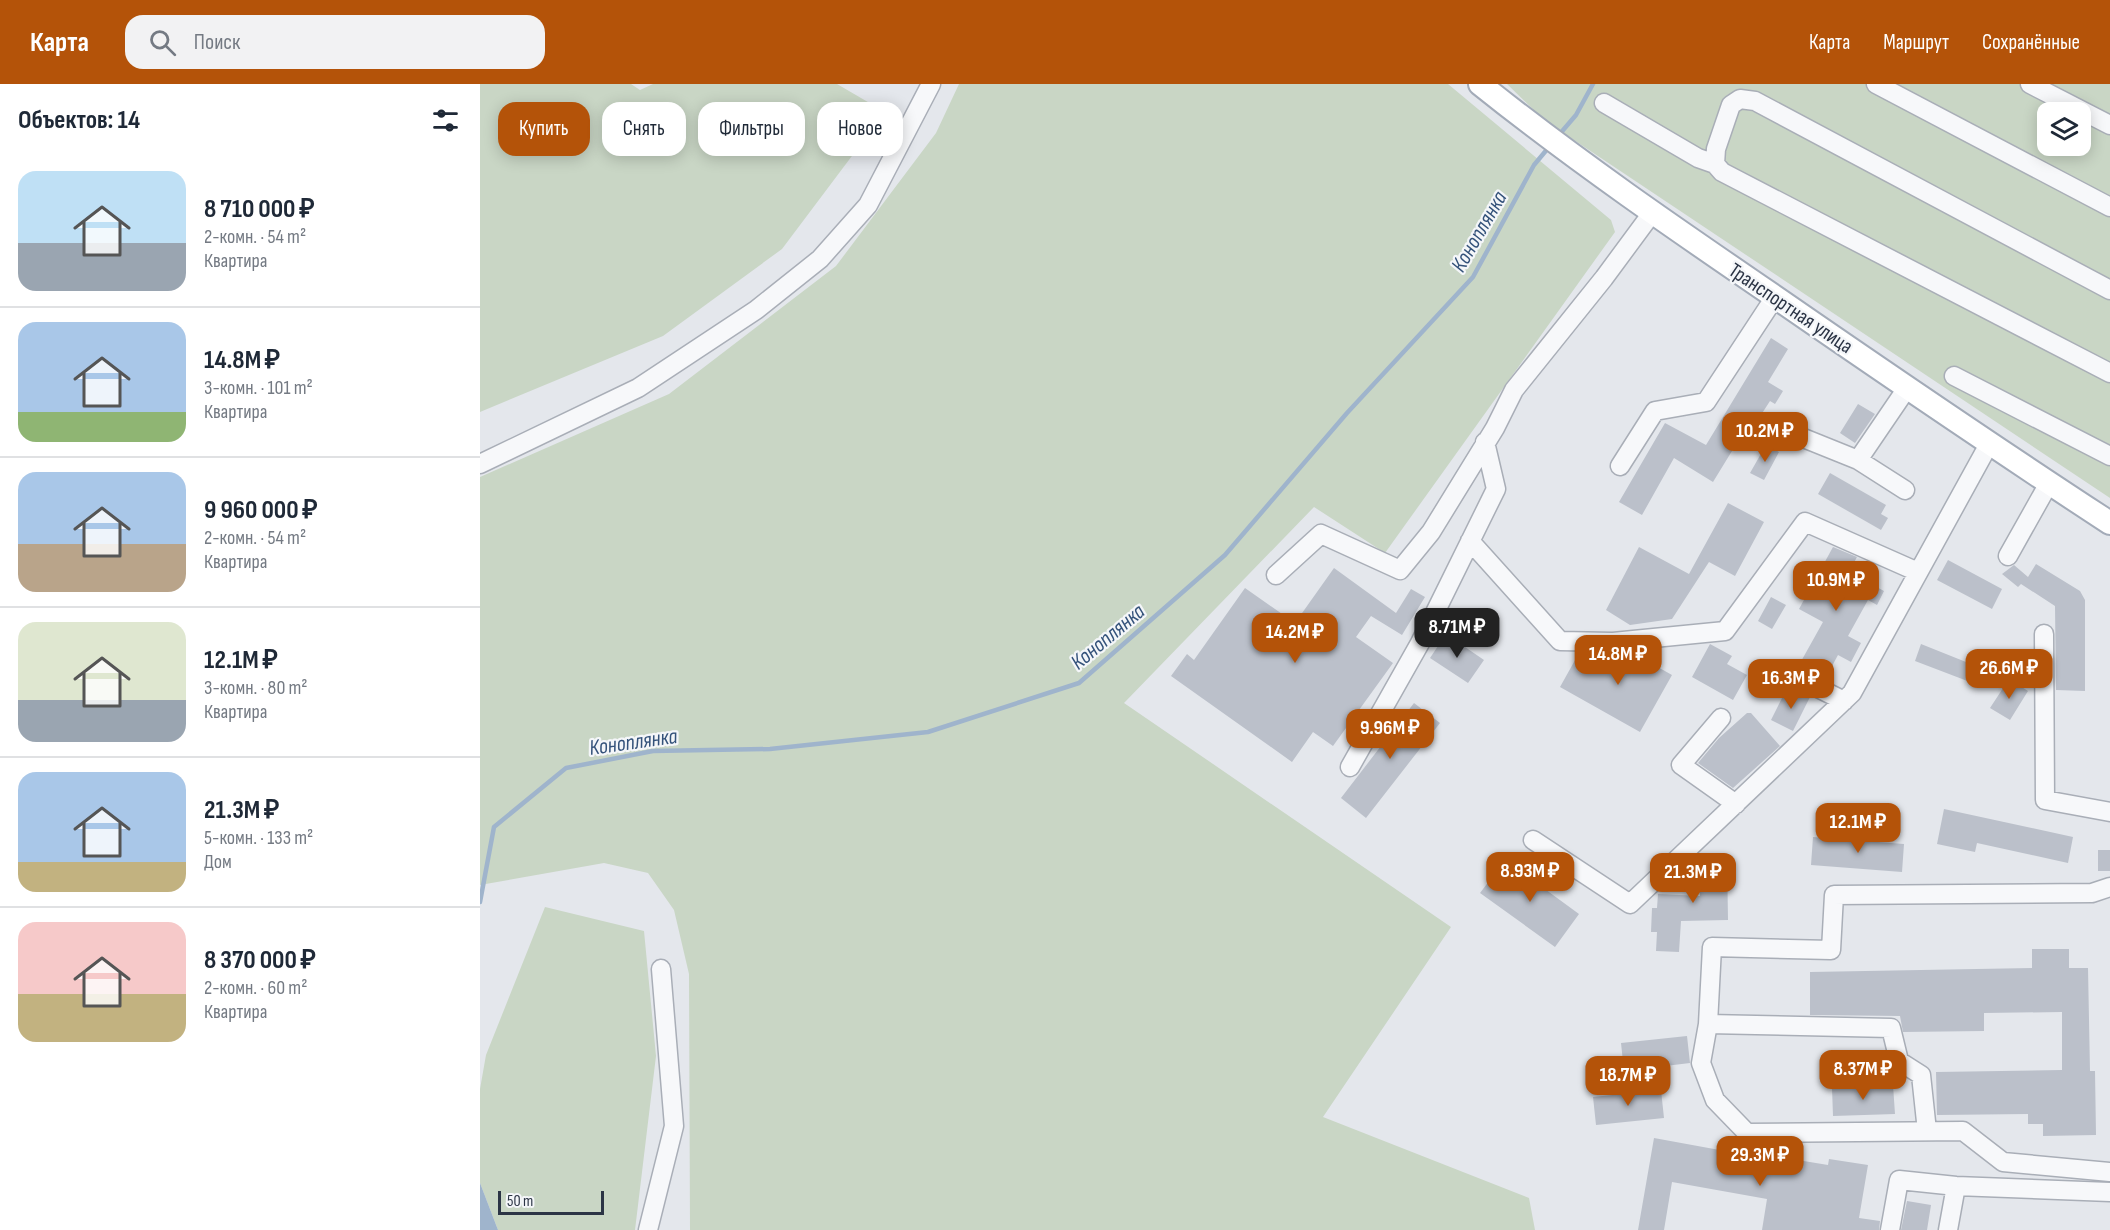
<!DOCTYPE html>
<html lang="ru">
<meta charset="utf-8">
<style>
body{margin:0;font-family:"Sofia Sans Condensed",sans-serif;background:#f2f2f3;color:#1f2937;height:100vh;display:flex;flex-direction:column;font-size:22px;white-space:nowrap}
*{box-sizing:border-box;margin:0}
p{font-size:20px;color:#747a83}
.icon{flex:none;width:33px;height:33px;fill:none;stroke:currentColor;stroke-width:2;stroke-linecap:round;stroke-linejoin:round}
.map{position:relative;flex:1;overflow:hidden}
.drawer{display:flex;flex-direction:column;background:#fff;width:480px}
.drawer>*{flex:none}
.hud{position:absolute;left:18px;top:18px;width:570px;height:54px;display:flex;gap:12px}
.tools{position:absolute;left:1557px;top:18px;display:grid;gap:12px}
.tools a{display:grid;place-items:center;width:54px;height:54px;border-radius:12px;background:#fff;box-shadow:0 3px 15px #0003;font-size:30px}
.scale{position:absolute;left:18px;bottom:15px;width:106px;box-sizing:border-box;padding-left:6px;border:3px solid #2b3445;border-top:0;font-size:16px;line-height:21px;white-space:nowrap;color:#2b3445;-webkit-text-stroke:4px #f4f6f9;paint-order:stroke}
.price{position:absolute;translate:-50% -51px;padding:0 14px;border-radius:12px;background:#b45309;color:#fff;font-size:20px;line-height:39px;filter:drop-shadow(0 2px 3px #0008)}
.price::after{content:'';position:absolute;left:50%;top:36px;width:18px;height:14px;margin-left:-9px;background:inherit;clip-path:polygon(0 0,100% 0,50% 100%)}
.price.active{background:#222;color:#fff}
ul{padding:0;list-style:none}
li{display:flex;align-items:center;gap:18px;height:150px;padding:0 18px}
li+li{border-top:2px solid #e0e1e3}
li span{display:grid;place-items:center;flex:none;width:168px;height:120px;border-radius:18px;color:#555}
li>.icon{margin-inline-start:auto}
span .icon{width:72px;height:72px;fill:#fffc;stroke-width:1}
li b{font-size:26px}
h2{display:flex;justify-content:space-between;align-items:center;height:72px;padding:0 18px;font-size:26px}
.tag{padding:0 21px;border-radius:18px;background:#fff;box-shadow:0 3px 15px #0003;font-size:21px;line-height:54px}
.tag.active{background:#b45309;color:#fff}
header{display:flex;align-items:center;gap:36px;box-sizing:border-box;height:84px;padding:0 30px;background:#b45309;color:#fff}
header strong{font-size:28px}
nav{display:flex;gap:33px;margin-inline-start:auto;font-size:21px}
.search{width:420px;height:54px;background:#f2f2f3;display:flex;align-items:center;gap:15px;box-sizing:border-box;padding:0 21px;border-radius:18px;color:#747a83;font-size:22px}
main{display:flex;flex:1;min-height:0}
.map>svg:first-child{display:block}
</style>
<header>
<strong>Карта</strong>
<div class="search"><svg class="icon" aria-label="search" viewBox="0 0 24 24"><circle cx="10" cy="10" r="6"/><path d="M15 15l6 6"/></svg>Поиск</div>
<nav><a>Карта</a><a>Маршрут</a><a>Сохранённые</a></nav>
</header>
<main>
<section class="drawer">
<h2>Объектов: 14<svg class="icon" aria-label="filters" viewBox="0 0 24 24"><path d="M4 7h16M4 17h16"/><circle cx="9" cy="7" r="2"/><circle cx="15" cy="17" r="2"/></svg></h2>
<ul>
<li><span style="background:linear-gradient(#bfe0f5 60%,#9aa5b1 0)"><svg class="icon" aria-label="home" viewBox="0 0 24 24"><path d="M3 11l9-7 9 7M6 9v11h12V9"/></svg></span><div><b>8 710 000 ₽</b><p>2-комн. · 54 m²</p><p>Квартира</p></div></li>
<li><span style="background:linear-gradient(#a9c7e8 75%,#8fb573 0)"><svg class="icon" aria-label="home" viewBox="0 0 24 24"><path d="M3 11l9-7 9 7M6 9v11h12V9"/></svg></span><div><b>14.8M ₽</b><p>3-комн. · 101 m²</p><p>Квартира</p></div></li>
<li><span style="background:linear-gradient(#a9c7e8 60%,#b9a48a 0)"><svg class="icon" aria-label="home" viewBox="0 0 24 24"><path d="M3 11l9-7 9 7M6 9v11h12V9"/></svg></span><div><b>9 960 000 ₽</b><p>2-комн. · 54 m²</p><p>Квартира</p></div></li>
<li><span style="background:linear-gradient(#dfe7d0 65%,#9aa5b1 0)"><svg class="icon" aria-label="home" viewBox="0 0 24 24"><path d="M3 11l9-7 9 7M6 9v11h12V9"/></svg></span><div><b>12.1M ₽</b><p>3-комн. · 80 m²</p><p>Квартира</p></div></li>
<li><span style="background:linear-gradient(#a9c7e8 75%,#c2b280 0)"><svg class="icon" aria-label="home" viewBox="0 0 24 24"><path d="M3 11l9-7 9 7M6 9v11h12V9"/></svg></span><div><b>21.3M ₽</b><p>5-комн. · 133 m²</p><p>Дом</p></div></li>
<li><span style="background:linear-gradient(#f6c9c9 60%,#c2b280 0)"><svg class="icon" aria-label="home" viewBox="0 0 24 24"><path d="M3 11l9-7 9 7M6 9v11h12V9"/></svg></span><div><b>8 370 000 ₽</b><p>2-комн. · 60 m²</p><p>Квартира</p></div></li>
</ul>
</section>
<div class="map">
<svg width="1630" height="1146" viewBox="0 0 1630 1146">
<rect width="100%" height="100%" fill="#e4e7ec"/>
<path fill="#c9d6c5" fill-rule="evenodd" d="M0,0H151L160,6L173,0H357L405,28L302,165L183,252L0,328Z
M479,0H968L1131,136L1135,148L905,469L834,423L644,619L971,843L843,1033L1049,1114L1055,1146H210L209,890L194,826L168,789L124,779L0,801V393L189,310L356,182L456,49Z
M1027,0H1630V414L1064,36ZM1568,28H1600V62H1568Z
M65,823L164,847L176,972L155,1146H18L0,1099V1005L6,971Z"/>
<path fill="#9fb4cc" d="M0,1099L18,1146H0Z"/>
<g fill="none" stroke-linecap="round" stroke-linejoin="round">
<path stroke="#9fb4cc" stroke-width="4.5" d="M1078,52L1096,31L1113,0
M0,818L14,743L86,684L173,667L290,665L448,648L599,599L745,471L867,329L993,193L1054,81L1069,63"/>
</g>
<path fill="#bbc0ca" d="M1291,254L1308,265L1288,298L1303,307L1295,320L1290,317L1279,334L1274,331L1233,398L1194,374L1162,431L1139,418L1185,339L1226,361Z
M1378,320L1395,330L1375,359L1360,349Z
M1286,361L1299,368L1284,396L1270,389Z
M1350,389L1406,421L1401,430L1408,434L1401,446L1338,410Z
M1248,419L1284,438L1255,492L1229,478L1192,535L1150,541L1126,526L1159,463L1209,490Z
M1353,463L1377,473L1369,488L1404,507L1397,521L1388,516L1368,552L1381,559L1371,578L1358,571L1345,595L1319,581L1343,538L1319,525Z
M1468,476L1522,505L1512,525L1457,496Z
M1556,480L1600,507L1605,516V607L1576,606L1575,522L1541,500L1538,503L1522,490L1534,481L1548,493Z
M854,484L916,529L931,505L945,513L922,551L891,532L876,553L913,579L853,662L833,648L812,678L691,592L707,570L714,576L765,504L815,539Z
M1291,513L1306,521L1292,545L1278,537Z
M966,550L1004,576L988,599L950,574Z
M1230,560L1252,572L1247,580L1267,591L1253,616L1212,593Z
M1441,560L1496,582L1490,598L1435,577Z
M1151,568L1192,591L1160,648L1080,603L1099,569L1121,579L1127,569Z
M1529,595L1548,607L1530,636L1510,624Z
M1314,605L1330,613L1313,647L1291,636L1303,612L1309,614Z
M934,619L960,639L886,734L861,714Z
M1267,629H1271L1300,662L1253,704L1218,679L1239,654Z
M1464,725L1593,753L1588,779L1497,759L1495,768L1457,760Z
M1333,753L1424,760L1422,788L1331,781Z
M1618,766H1630V787H1618Z
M1247,771L1248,836L1201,837L1199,868L1176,867L1177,848H1171L1172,824H1177L1178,810L1220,812L1219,772Z
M1025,776L1099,830L1075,863L1000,809Z
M1552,865H1589V884H1608L1610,987H1615L1616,1051L1563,1052V1040H1548V1030L1457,1031L1456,988L1582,986V928L1504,929V947L1423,948L1420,932L1330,931V888L1552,884Z
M1207,952L1210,979L1144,987L1141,959Z
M1413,1001L1415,1030L1353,1032L1352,1004Z
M1181,1006L1184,1034L1116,1041L1113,1013Z
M1174,1054L1294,1076V1072L1348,1081L1349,1075L1388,1081L1379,1134L1400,1137L1399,1146H1282L1287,1115L1192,1098L1184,1146H1158Z
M1427,1117L1451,1121L1447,1146H1421Z"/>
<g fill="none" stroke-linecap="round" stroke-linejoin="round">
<defs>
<path id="minor" d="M1396,0L1630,123
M1550,0L1630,41
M1124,19L1218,74L1235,80
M1630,206L1275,17L1260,15L1251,21L1236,65L1235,80L1242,88L1630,289
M1474,292L1630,372
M1306,347L1378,376
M0,380L158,304L276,226L340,175L388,121L451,0
M1140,382L1175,327L1226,318L1295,213
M1425,406L1378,376L1427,304
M990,457L1080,557L1133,558L1245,547L1325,438L1438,488
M1528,472L1569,399
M796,491L841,450L920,486L951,448L1015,344L1034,306L1124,194L1172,129
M1564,550L1565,716L1630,728
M1310,590L1364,617
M1241,634L1201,681L1256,720
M870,683L940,559L1016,405L1005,358
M1053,756L1150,820L1372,609L1509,360
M1228,940L1232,863L1351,866L1354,811L1612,809L1630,803
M1447,1047L1441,991L1419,977L1411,944L1228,940L1221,979L1235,1016L1267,1049L1483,1047L1523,1078L1630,1088
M168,1146L194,1042L181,885
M1410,1146L1419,1096L1476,1102L1630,1108
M1468,1146L1476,1102"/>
<path id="major" d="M1000,0C1096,77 1197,146 1298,215C1408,291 1518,366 1630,439"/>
</defs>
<use href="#minor" stroke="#a9aeb7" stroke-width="21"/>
<use href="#major" stroke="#a3abb8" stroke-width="26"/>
<use href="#minor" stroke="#f7f8fa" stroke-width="18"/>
<use href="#major" stroke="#fff" stroke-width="22"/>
</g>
<g text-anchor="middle" stroke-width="4.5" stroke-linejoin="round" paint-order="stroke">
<g font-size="21" fill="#2b3445" stroke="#f4f6f9">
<text transform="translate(1311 224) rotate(34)" y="7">Транспортная улица</text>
</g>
<g font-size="22" font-style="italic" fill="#34527a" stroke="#f4f6f9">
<text transform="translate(998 147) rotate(-60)" y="8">Коноплянка</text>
<text transform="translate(627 552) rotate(-40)" y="8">Коноплянка</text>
<text transform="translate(153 657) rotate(-8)" y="8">Коноплянка</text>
</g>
</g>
</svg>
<div class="tools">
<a><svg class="icon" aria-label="layers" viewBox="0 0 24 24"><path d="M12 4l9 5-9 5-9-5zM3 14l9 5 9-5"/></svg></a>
</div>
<div class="scale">50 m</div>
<b class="price" style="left:1285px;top:379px">10.2M ₽</b>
<b class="price" style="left:1356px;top:528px">10.9M ₽</b>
<b class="price active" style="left:977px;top:575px">8.71M ₽</b>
<b class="price" style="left:815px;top:580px">14.2M ₽</b>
<b class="price" style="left:1138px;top:602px">14.8M ₽</b>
<b class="price" style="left:1529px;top:616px">26.6M ₽</b>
<b class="price" style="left:1311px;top:626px">16.3M ₽</b>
<b class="price" style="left:910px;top:676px">9.96M ₽</b>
<b class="price" style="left:1378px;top:770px">12.1M ₽</b>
<b class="price" style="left:1050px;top:819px">8.93M ₽</b>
<b class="price" style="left:1213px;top:820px">21.3M ₽</b>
<b class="price" style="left:1383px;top:1017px">8.37M ₽</b>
<b class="price" style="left:1148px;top:1023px">18.7M ₽</b>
<b class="price" style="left:1280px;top:1103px">29.3M ₽</b>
<div class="hud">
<a class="tag active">Купить</a>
<a class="tag">Снять</a>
<a class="tag">Фильтры</a>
<a class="tag">Новое</a>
</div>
</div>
</main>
